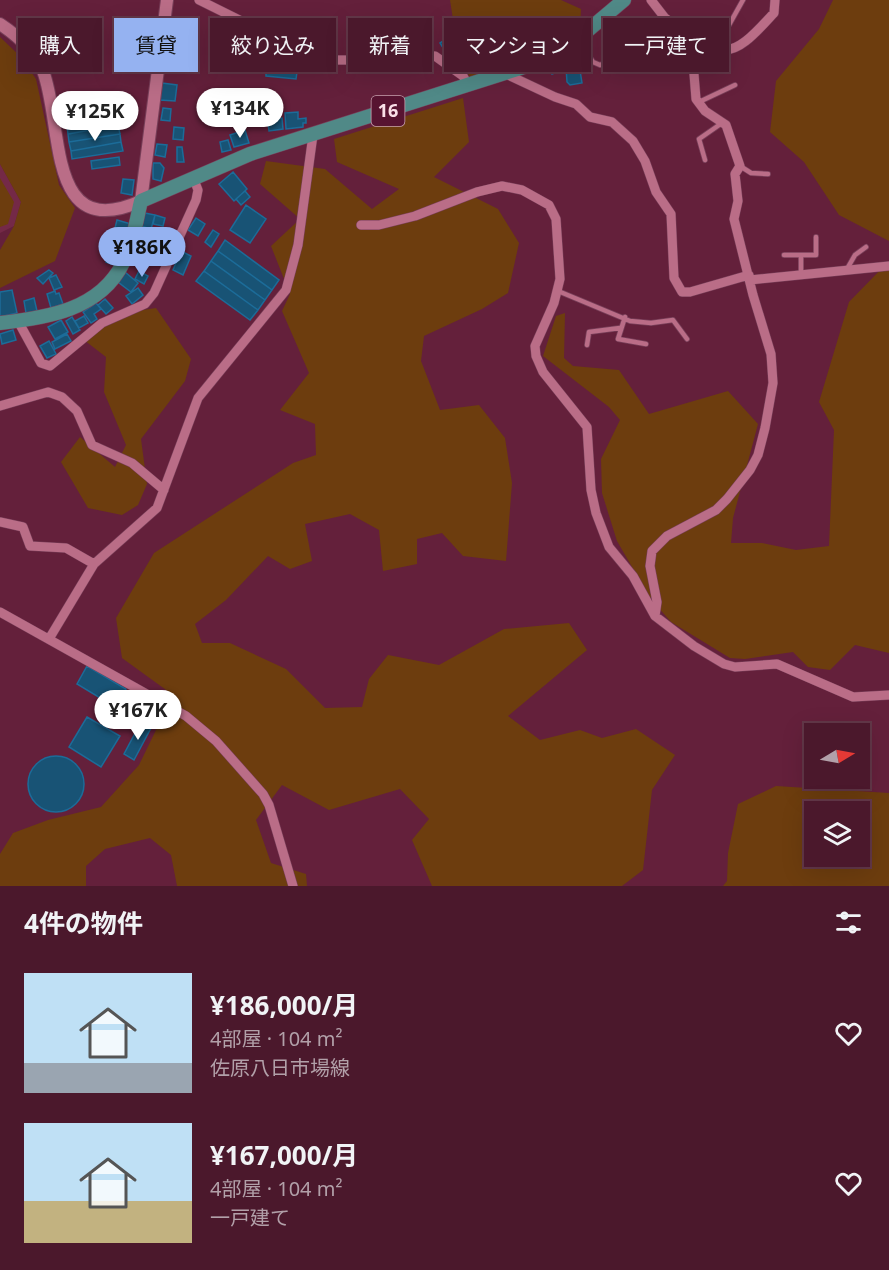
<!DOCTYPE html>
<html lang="ja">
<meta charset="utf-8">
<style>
body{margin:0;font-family:"Noto Sans","Noto Sans JP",sans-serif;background:#552538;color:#f1f3f6;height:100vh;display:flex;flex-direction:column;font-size:22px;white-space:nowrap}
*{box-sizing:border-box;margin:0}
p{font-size:20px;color:#b2a0a9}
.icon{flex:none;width:33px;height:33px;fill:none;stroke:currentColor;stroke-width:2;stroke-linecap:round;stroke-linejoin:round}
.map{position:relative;height:886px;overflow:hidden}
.details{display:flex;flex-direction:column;background:#4b182c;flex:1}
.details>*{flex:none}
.guide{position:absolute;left:18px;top:18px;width:854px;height:54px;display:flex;gap:12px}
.needle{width:39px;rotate:80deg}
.controls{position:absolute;left:804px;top:723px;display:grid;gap:12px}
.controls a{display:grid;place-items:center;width:66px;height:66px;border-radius:0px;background:#4b182c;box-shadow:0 6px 24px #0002,0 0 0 2px #623748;font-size:30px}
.price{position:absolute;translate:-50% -51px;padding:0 14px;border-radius:21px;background:#fff;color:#222;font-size:20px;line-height:39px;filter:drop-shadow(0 2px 3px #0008)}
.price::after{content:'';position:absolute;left:50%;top:36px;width:18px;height:14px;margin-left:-9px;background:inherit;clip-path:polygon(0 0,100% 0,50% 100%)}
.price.selected{background:#95b2f1;color:#111}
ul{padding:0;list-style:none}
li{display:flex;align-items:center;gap:18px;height:150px;padding:0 24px}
li span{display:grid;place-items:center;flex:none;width:168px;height:120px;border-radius:0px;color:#555}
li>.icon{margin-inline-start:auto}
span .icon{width:72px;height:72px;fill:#fffc;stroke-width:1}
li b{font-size:26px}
h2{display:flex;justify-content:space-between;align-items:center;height:72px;padding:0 24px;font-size:26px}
.tag{padding:0 21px;border-radius:0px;background:#4b182c;box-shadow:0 6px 24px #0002,0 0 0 2px #623748;font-size:21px;line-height:54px}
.tag.selected{background:#95b2f1;color:#111}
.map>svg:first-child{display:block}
</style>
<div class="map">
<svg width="889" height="886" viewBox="0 0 889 886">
<rect width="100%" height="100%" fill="#64203b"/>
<path fill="#742947" d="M0,164L21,202L14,226L0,233Z"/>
<path fill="#6d3d0e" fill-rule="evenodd" d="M450,0H561L581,9L580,30L570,34L560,20L521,23L498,53V67L472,79L461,66L465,54L490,40L484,20L454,26Z
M833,0H889V241L839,215L804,162L770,132L776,81L819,29Z
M0,37L22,58L36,79L59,185L75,208L55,261L0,288V250L14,226L21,202L0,164Z
M463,98L469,142L434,177L498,209L519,243L508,293L482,309L424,336L421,361L440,410L479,405L505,438L512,483L506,561L463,556L442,533L417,539V564L383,571L379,530L350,514L305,524L312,561L290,569L268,556L226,600L195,624L202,643H230L286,669L325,708L362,707L369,679L388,655L439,665L504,629L569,623L587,650L508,716L540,740L580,730L602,738L636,729L675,755L652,790L643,870L622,886H432L412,840L429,819L400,789L329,810L282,785L256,820L271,863L306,874L307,886H177L171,855L150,838L105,849L86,866V886H0V854L13,833L48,820L101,807L139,765L173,695L122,658L116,618L154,553L293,463L316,455L315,424L280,410L309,373L282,311L290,294L271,246L300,219L260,184L266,161L325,169L372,209L399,189L337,162L334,139Z
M0,178L14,202L8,224L0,227Z
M889,261V653L855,645L830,670L808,667L793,652L745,659L730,658L671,622L650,598L617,541L602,493L601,459L620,420L609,407L543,356L556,316L565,313L564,358L573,366L619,370L649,414L728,391L758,424L733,518L731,543H762L796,550L829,546L834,430L819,402L849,302Z
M156,308L191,359L185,381L141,439L147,484L138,505L122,515L88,508L61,462L80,437L115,467L126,445L104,392L106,357L84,340L124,313Z
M776,786L889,793V886H723L727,881L728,853L738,804ZM814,812H860V856H814Z"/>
<path fill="#185375" stroke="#1c6c99" stroke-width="1.5" d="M482,26L487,35L474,42L469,34Z
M452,35L455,38L459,36L465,45L457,53L456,51L448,56L440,43Z
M514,49L516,59L501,63L498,52Z
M560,62L563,70L552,74L549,66Z
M579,64L582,83L570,85L567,82L566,67Z
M266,69L297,72L296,79L266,76Z
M162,83L177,85L175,101L160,100Z
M163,108L171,109L170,121L161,120Z
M113,109L115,117L91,121L90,113Z
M298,112V119L306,118V123H303V127L286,129L285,113Z
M117,116L118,125L68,134L67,125Z
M275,116L276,119L282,118L283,129L269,131L267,117Z
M118,125L120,134L69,142L68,134Z
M174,127L184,128L183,140L173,139Z
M245,130L249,143L234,147L230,135Z
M120,134L121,142L71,151L69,142Z
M228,140L231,150L222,152L220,142Z
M121,142L123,151L72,159L71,151Z
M157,144L167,145L165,157L155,155Z
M177,147H182L184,162H177Z
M119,157L120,165L92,169L91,161Z
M153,163H160L164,168L161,181L153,179Z
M233,172L247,189L234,201L219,184Z
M123,179L134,180L132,195L121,193Z
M245,191L250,197L241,205L236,199Z
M246,205L266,219L250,243L230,230Z
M145,213L155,215L151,229L141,226Z
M155,215L165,218L163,226L153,224Z
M196,218L205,224L198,236L188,230Z
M117,220L131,224L128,232L115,228Z
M213,230L219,234L211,247L205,242Z
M148,236L160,244L157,251L139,245L142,237L147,239Z
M225,240L279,280L272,290L218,251Z
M112,248L123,252L117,266L106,262Z
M181,251L191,256L183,275L173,270Z
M218,251L272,290L265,300L211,261Z
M211,261L265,300L258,310L204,271Z
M49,270L53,273L43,284L37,278Z
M139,271L148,276L144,284L135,279Z
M204,271L258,310L250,320L196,281Z
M125,272L138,283L131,292L118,282Z
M56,275L62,287L54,290L49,278Z
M138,288L143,295L132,304L126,296Z
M12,290L17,313L0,317V292Z
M55,291L56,294L59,293L63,304L51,308L47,294Z
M34,298L37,311L26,313L24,301Z
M105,299L113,308L106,314L98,305Z
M96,303L101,309L94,314L97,319L91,323L83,312Z
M84,316L88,323L79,328L75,321Z
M72,317L80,330L73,334L66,321Z
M61,320L68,332L55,339L48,327Z
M13,330L16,340L2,344L0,334Z
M67,334L71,341L55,349L52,342Z
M49,341L56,354L47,358L40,346Z
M87,666L126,689L115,707L77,684Z
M87,717L120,736L101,767L69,747Z
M141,722L151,728L134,760L124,754Z
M28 784a28 28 0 1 1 56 0a28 28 0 1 1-56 0Z"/>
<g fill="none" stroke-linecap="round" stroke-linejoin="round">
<defs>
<path id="lane" d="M579,41L593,62L600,65L621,56L665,18
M710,44L729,25L743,0
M699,102L735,85
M705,160L699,139L722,123
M740,166L751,173L768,174
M784,255H816V237
M801,255V276
M847,269L855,255L866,247
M558,291L630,321L651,323L673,320L687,339
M625,317L618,339L646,344
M587,345L589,332L620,328"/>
<path id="street" d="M199,0L304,52L334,60H406L435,56L463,76L468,85
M651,0L665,18L691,37L696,99L705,111L726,125L740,166L735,174L738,201L734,219L753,295L771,354L773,383L765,428L758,455L750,470L727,499L716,510L667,536L652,551L650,566L657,602L655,616
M691,37C703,39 711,47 722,49C740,54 763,24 774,13L775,0
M506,74L555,97L576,104L590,117L612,122L633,141L645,161L656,192L671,214L674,278L682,292H690L749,275
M361,225H379L415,216L477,192L502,186L522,190L549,205L556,219L560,279L554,303L535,346L536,356L543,372L587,427L591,490L596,513L609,547L633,576L655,616L694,646L724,664L735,667L777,664L853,697L889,695
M750,280L889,266
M18,321L41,363L50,366L102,323L145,304L154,293L196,200L198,190L193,177
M0,406L48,392L62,397L77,411L92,445L132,463L164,490
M0,522L23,527L30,546L66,548L94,564
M0,612L186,716L216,741L263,794L269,805L293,886
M49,639L94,564L157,508L198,398L286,290L298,245L313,135"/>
<path id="secondary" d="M0,24C18,36 35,51 43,71C64,125 45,244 141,201L167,0"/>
<path id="primary" d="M0,323C46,318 100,310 123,263C133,244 136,222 141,201L250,154L530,65L580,37L624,0"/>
</defs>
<use href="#lane" stroke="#783f59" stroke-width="6"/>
<use href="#street" stroke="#783f59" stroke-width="10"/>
<use href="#secondary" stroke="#783f59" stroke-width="14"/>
<use href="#primary" stroke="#783f59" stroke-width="15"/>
<use href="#lane" stroke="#ba6d87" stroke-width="4.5"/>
<use href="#street" stroke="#ba6d87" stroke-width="9"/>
<use href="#secondary" stroke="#ba6d87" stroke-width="12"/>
<use href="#primary" stroke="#508987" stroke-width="14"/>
</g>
<g text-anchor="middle" stroke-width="6" stroke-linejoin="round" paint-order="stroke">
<rect fill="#571431" stroke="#c9a3b1" stroke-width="1.5" x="371.5" y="96" width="33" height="30" rx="4.5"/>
<g font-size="18" font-weight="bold" fill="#fae0e8">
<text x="388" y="117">16</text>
</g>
</g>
</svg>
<div class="controls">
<a><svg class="needle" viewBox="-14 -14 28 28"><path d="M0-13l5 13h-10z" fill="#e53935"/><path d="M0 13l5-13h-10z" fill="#b2a0a9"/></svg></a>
<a><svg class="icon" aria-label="layers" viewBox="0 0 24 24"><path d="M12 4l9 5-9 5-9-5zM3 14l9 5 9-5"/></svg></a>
</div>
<b class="price" style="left:240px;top:139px">¥134K</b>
<b class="price" style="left:95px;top:142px">¥125K</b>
<b class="price selected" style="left:142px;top:278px">¥186K</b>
<b class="price" style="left:138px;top:741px">¥167K</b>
<div class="guide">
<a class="tag">購入</a>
<a class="tag selected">賃貸</a>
<a class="tag">絞り込み</a>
<a class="tag">新着</a>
<a class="tag">マンション</a>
<a class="tag">一戸建て</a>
</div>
</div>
<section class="details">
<h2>4件の物件<svg class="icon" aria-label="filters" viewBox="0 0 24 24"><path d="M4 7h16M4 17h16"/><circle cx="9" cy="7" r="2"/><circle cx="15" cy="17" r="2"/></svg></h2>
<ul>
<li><span style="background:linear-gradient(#bfe0f5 75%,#9aa5b1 0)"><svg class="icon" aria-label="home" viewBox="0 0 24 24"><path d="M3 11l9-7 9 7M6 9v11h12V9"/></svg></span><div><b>¥186,000/月</b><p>4部屋 · 104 m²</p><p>佐原八日市場線</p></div><svg class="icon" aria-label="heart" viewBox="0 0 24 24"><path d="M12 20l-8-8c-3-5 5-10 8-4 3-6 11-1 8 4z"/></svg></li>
<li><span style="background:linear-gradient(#bfe0f5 65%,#c2b280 0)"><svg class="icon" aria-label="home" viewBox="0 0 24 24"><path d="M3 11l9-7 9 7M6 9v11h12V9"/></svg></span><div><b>¥167,000/月</b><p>4部屋 · 104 m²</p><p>一戸建て</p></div><svg class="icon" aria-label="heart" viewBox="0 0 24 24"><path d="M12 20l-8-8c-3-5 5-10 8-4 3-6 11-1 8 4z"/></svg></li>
</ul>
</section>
